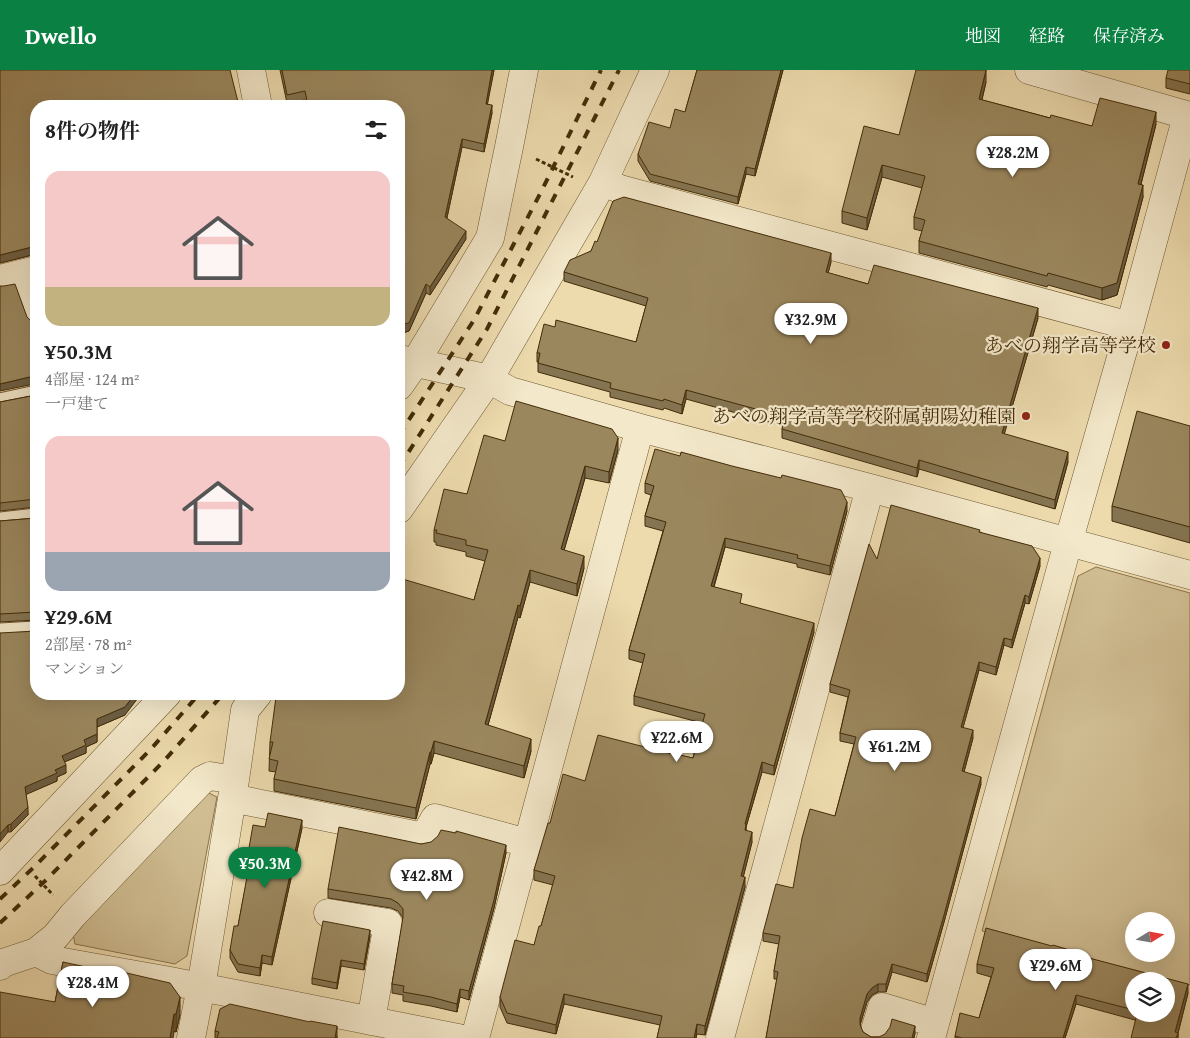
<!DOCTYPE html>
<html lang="ja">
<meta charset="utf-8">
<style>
body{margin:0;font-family:"Gentium Book Plus","Noto Serif JP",serif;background:#f6f6f6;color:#222;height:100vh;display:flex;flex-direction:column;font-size:19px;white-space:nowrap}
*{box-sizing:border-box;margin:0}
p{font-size:16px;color:#767676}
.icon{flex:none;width:28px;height:28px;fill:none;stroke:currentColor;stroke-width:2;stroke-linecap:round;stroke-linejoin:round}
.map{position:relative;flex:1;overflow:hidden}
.side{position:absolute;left:30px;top:30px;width:375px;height:600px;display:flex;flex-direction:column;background:#fff;border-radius:20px;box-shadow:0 5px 20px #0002}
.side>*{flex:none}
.needle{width:32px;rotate:79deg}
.tools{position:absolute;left:1125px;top:842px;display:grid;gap:10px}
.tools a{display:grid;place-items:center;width:50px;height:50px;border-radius:50%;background:#fff;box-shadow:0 5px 20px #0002;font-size:25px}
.price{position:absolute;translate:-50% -42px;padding:0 11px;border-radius:18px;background:#fff;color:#222;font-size:16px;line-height:32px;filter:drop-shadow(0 1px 2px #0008)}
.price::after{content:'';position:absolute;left:50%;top:30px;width:15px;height:11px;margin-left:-8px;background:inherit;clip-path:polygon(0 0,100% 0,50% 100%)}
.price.on{background:#0b8043;color:#fff}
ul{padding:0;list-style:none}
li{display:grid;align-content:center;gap:10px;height:265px;padding:0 15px}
li span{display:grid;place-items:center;height:155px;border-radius:15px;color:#555}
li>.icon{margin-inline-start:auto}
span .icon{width:90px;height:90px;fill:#fffc;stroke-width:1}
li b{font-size:21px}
h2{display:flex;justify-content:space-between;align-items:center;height:60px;padding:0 15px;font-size:21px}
header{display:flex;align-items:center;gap:30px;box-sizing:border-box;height:70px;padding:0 25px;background:#0b8043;color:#fff}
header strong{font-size:24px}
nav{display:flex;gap:28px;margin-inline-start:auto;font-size:18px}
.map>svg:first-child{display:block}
</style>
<header>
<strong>Dwello</strong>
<nav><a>地図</a><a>経路</a><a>保存済み</a></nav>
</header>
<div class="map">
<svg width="1190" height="968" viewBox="0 0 1190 968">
<rect width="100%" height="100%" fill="#eddbae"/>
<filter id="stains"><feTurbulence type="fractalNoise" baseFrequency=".004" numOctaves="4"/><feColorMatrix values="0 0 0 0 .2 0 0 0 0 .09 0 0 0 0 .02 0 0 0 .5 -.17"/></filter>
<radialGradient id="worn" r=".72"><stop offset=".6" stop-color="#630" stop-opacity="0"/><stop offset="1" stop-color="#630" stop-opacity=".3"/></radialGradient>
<path fill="#d0bd92" stroke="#8a744d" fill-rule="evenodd" d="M1096,497L1190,523V915L982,861L1078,506ZM1134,851H1166V884H1134Z
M201,719L217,727L187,886L175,894L75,874L72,859Z"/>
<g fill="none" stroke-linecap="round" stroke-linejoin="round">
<defs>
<path id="lane" d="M18,204L36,251
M0,331L36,323
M0,450L36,446
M0,561L36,559"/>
<path id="street" d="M251,0L258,36
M1029,0L1190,46
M603,112L620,119L1130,256
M0,209L36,200
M399,289L489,309L510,321L640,358L870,418L1190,505
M399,316L415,293L490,168L509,77L524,0
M399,439L489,309L603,112L655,0
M232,728L424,767L435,748L527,773
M0,801L167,624
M328,843L388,853L371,951
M36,882L52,890L170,911L458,968
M0,896L3,893L36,882L55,867L73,845L202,710L210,706L235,710L245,640L258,624
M875,960L882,937L935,953
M191,968L201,917L235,710
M475,968L640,358
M720,968L870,418
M931,968L1068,473L1130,256L1187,46"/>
</defs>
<use href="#lane" stroke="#6e5832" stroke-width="17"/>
<use href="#street" stroke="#6e5832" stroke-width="29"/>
<path stroke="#432c08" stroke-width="3" stroke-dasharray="4 2.5" stroke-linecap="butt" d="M536,89L573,107
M35,806L53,825"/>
<use href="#lane" stroke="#f3e8ca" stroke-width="15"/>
<use href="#street" stroke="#f3e8ca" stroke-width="28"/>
<path stroke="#432c08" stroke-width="4" stroke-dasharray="9 9" stroke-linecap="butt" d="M399,365L474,250L541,122L601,0
M399,397L487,259L619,0
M0,829L33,798L151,679L199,624
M0,853L45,811L164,691L223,624"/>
</g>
<path fill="#857451" stroke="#432c08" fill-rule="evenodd" d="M280,0H494L487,34L492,43L484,82L462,77L447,148L466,169L430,225L426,223L409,261L399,264V36H306L305,30L287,33Z
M697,0H783L755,106L746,104L738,134L650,111L638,91V84L670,58L685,42Z
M1190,0V24L1166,18V8Z
M986,12L982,30L1050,48L1092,56L1156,54L1141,114L1143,127L1117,225L1102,230L1048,215L1047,217L919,183V171L922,161L914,159V147L922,118L882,107L867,160L842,153V141L899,65Z
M36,36V185H32L0,193Z
M597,172L831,192L828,203L868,214L1038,248L1004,364L1068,392L1055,439L919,399L917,407L782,368V359L783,356L686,329L682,344L664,338L663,340L610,327V322L538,302V292H537V283L555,257L636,272L646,236L564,211V202L591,181Z
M36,208V225L33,217V209Z
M27,247L30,250L36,252V314H34Z
M36,325V437L0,441V332Z
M1190,356V473L1112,451V436Z
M505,371L618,380L609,413L585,408L564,480L584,498L577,526L530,512L520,548L518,547L488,655L531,681L524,708L434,683L431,694H430L416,749L274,721V709L276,702L269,701L270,672L399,624L474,530L485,491L466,486V482L436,475V472H434V460L467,424Z
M645,413L847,441L830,505L797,497V494L725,477L714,517L742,534L814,562L774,705L762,702L746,757V761L752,772L743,807L745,817L705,965L697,964L696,968H657L660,955L564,934L556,964L507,953L500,937V927L534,875L541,856L553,815L534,810V800L550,753L585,711L676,685L693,688L702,653L634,635V626L643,593L629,589V580L663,461L645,456V446L651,425L645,423Z
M36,448V550L0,552V451Z
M980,462L1040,496L1029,534L1025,533L1012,578L1004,575L996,605L979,600L963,657L973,668L964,702L981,714L944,852L927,912L892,902L886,922H878L872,925L867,932L860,955L863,962L871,967H879L915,963L914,968H766L777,909H774V901L779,874L763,871V863L793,818L835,746L854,674L840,671V663L848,627L830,622V614L877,489Z
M0,563L125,645L97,657V672L86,677V683L64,692L66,703L57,707V711L26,724L28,745L11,762H8Z
M265,757L302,758L272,895L262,893L260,906L238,902L230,888V880L238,856L248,804L246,803V795Z
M421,774L506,783L494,838L469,930L460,927L457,942L431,936L403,931V925L392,923V914L403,850V848L398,841L391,838L328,828V819Z
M370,866L364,900L341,896L337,919L312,914V908Z
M1089,888L1188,923L1178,963V968L1135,950L1076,934L1065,968H955V966L979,948L991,907L977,903V894ZM1134,911L1166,944H1134Z
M63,892L180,945L176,962L55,932Z
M215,961L337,966V968H215Z"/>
<path fill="#6c5e42" stroke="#432c08" d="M492,0H494L486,42V34Z
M781,0H783L755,106V99Z
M986,0V12L979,41V29Z
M492,35V43L484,82V74Z
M1156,42V54L1138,126V114Z
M462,69V77L445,156V147Z
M882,95V107L867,160V148Z
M746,97V104L738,134V127Z
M1143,115V127L1117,225L1102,230V218Z
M466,161V169L430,225V217Z
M32,177V185L0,193V185Z
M831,183V192L826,211V202Z
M426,214V223L409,261L399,264V255Z
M1038,238V248L1002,372V363Z
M34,306V314L0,321V314Z
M686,320V329L682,344V335Z
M618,368V380L609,413V402Z
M1068,382V392L1055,439V430Z
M919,390V399L917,407V398Z
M585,396V408L561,491V479Z
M847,432V441L830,505V496Z
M725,468V477L711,526V516Z
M584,486V498L577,526V514Z
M1040,488V496L1029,534V527Z
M530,500V512L520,548V536Z
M1025,525V533L1012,578V570Z
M518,535V547L485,666V654Z
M814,553V562L774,705V696Z
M1004,568V575L996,605V597Z
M979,592V600L961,665V657Z
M135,624H141L125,645L97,657V649Z
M973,660V668L962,709V701Z
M97,664V672L86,677V683L62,693V686L84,670Z
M531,669V681L524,708V696Z
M434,671V683L431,694V682Z
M430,682V694L416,749V738Z
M762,692V702L746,757V764L745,770V754Z
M66,695V703L57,707V711L25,725V717L55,700Z
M981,707V714L944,852L927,912V904Z
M28,737V745L11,762V754Z
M302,750V758L272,895V887Z
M8,755V762L0,772V764Z
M752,762V772L741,816V806Z
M506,775V783L494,838L469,930V921Z
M745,807V817L705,965V956Z
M370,860V866L364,900V894Z
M262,885V893L260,906V898Z
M341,890V896L337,919V913Z
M892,894V902L886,922V914Z
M878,914V922L872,925L867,932L860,955V948L867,924L872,918Z
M1188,914V923L1178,963V968H1175V962Z
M460,919V927L457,942V934Z
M564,924V934L556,964V955Z
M1076,925V934L1065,968H1063Z
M180,927V945L176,962V944Z
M174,944V962L173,968H170Z
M697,954L696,968H694Z
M337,956V968H335Z
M915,956V963L914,968H912Z"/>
<path fill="#9b875e" stroke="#432c08" d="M0,0H230L239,36H36V177H32L0,185Z
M282,0H492L486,34L492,35L484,74L462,69L445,147L466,161L430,217L426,214L409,253L399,255V36H308L305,21L287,25Z
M697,0H781L755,99L746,97L738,127L650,104L638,84L649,52L670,58L675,39L685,42Z
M916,0H986L979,29L1050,48L1051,45L1092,56L1100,28L1156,42L1138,114L1143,115L1117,213L1102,218L1048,203L1047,206L919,171L925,150L914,147L925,106L882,95L867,148L842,141L864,56L899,65Z
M1168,0H1190V14L1166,8Z
M624,127L831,183L826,202L868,214L874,195L1038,238L1002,363L1068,382L1055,430L919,390L917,398L782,359L785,347L686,320L682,335L664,329L663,331L610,318L611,313L538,293L540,283H537L544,254L555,257L556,250L636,272L648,228L564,202L570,190L591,181L595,171L597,172L613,131Z
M36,208V218L33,209Z
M15,214L27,247L30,250L36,252V306H34L0,314V216H4Z
M36,325V429L0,433V332Z
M516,331L612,359L618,368L609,402L585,396L561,479L584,486L577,514L530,500L520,536L518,535L485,654L531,669L524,696L434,671L431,682H430L416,738L274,709L278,691L269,689L273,672H270L276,627L279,624H399V508L474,530L488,480L466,475V470L436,463L437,460H434L444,419L467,424L484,365L505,371Z
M1137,341L1190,356V457L1112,436Z
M655,379L680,386L681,382L732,396L781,408L782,405L841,420L847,432L830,496L797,488L798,485L725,468L711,516L742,524L740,533L814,553L774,696L762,692L745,754H746L745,760L752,762L741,806L745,807L705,956L697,954L694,968H657L662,946L564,924L556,955L507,943L500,927L515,870L534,875L539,856H541L555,806L534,800L548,753H550L563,704L585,711L598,665L676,685V684L693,688L705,644L634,626L645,584L629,580L666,452L645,446L654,416L645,413Z
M891,435L980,460L979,462L1032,476L1040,488L1029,527L1025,525L1012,570L1004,568L996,597L979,592L961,657L973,660L962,701L981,707L944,845L927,904L892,894L886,914H878L872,918L867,924L860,948V955L863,962L871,967H879L885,964L890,957L892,949L915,956L912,968H766L778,902L774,901L780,866L763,863L776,814L793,818L802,768L810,739L835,746L856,667L840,663L850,620L830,614L869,474L877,489Z
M36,448V542L0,544V451Z
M36,561V624H135L125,637L97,649V664L84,670L86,675L62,686L66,695L55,700L57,703L25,717L28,737L11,754L8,755L0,764V563Z
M268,743L302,750L272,887L262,885L260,898L238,894L230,880L234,856H238L249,796L246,795L253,755L265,757Z
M339,757L421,774L431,772L438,766L441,760L456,763V761L506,775L494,830L469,921L460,919L457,934L431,927L403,922L404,916L392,914L403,847V839L398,833L391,829L328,819Z
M323,851L370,860L364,894L341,890L337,913L312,908Z
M986,858L1052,876L1053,875L1089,886V888L1188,914L1175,962L1178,963L1176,968H1131L1137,944H1166V911H1134V940L1076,925L1063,968H962L955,966L960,943L979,948L994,898L977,894Z
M63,892L118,904V901L170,913L180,927L176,944H174L170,968H0V922L55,932Z
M230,934L310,952V951L337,956L335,968H217L219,962L215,961L220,939Z"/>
<g fill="#8f2418" stroke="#f3e8ca" stroke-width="2">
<circle cx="1166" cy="275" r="5"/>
<circle cx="1026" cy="346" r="5"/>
</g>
<g text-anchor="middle" stroke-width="4.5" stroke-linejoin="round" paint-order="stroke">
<g font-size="19" fill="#432c08" stroke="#f3e8ca" text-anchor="end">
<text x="1156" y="282">あべの翔学高等学校</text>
<text x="1016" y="353">あべの翔学高等学校附属朝陽幼稚園</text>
</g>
</g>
<rect width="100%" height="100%" filter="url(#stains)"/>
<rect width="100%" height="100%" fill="url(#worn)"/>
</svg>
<div class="tools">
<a><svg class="needle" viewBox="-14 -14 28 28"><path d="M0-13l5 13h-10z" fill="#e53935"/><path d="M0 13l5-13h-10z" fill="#767676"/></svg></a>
<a><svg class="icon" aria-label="layers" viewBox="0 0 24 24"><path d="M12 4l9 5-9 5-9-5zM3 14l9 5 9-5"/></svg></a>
</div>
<b class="price" style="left:1013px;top:108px">¥28.2M</b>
<b class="price" style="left:811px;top:275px">¥32.9M</b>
<b class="price" style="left:677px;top:693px">¥22.6M</b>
<b class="price" style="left:895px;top:702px">¥61.2M</b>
<b class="price on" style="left:265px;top:819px">¥50.3M</b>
<b class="price" style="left:427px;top:831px">¥42.8M</b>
<b class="price" style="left:1056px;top:921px">¥29.6M</b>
<b class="price" style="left:93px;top:938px">¥28.4M</b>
<section class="side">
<h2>8件の物件<svg class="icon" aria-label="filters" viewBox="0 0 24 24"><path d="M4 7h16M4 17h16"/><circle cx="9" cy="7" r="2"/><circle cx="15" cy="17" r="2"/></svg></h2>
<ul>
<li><span style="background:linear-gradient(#f6c9c9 75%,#c2b280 0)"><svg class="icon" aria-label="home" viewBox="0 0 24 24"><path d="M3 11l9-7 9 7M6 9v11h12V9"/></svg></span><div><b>¥50.3M</b><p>4部屋 · 124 m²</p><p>一戸建て</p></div></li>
<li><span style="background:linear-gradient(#f6c9c9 75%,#9aa5b1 0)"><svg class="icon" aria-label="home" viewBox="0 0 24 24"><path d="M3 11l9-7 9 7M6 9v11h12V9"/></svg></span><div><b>¥29.6M</b><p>2部屋 · 78 m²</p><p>マンション</p></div></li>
</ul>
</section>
</div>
